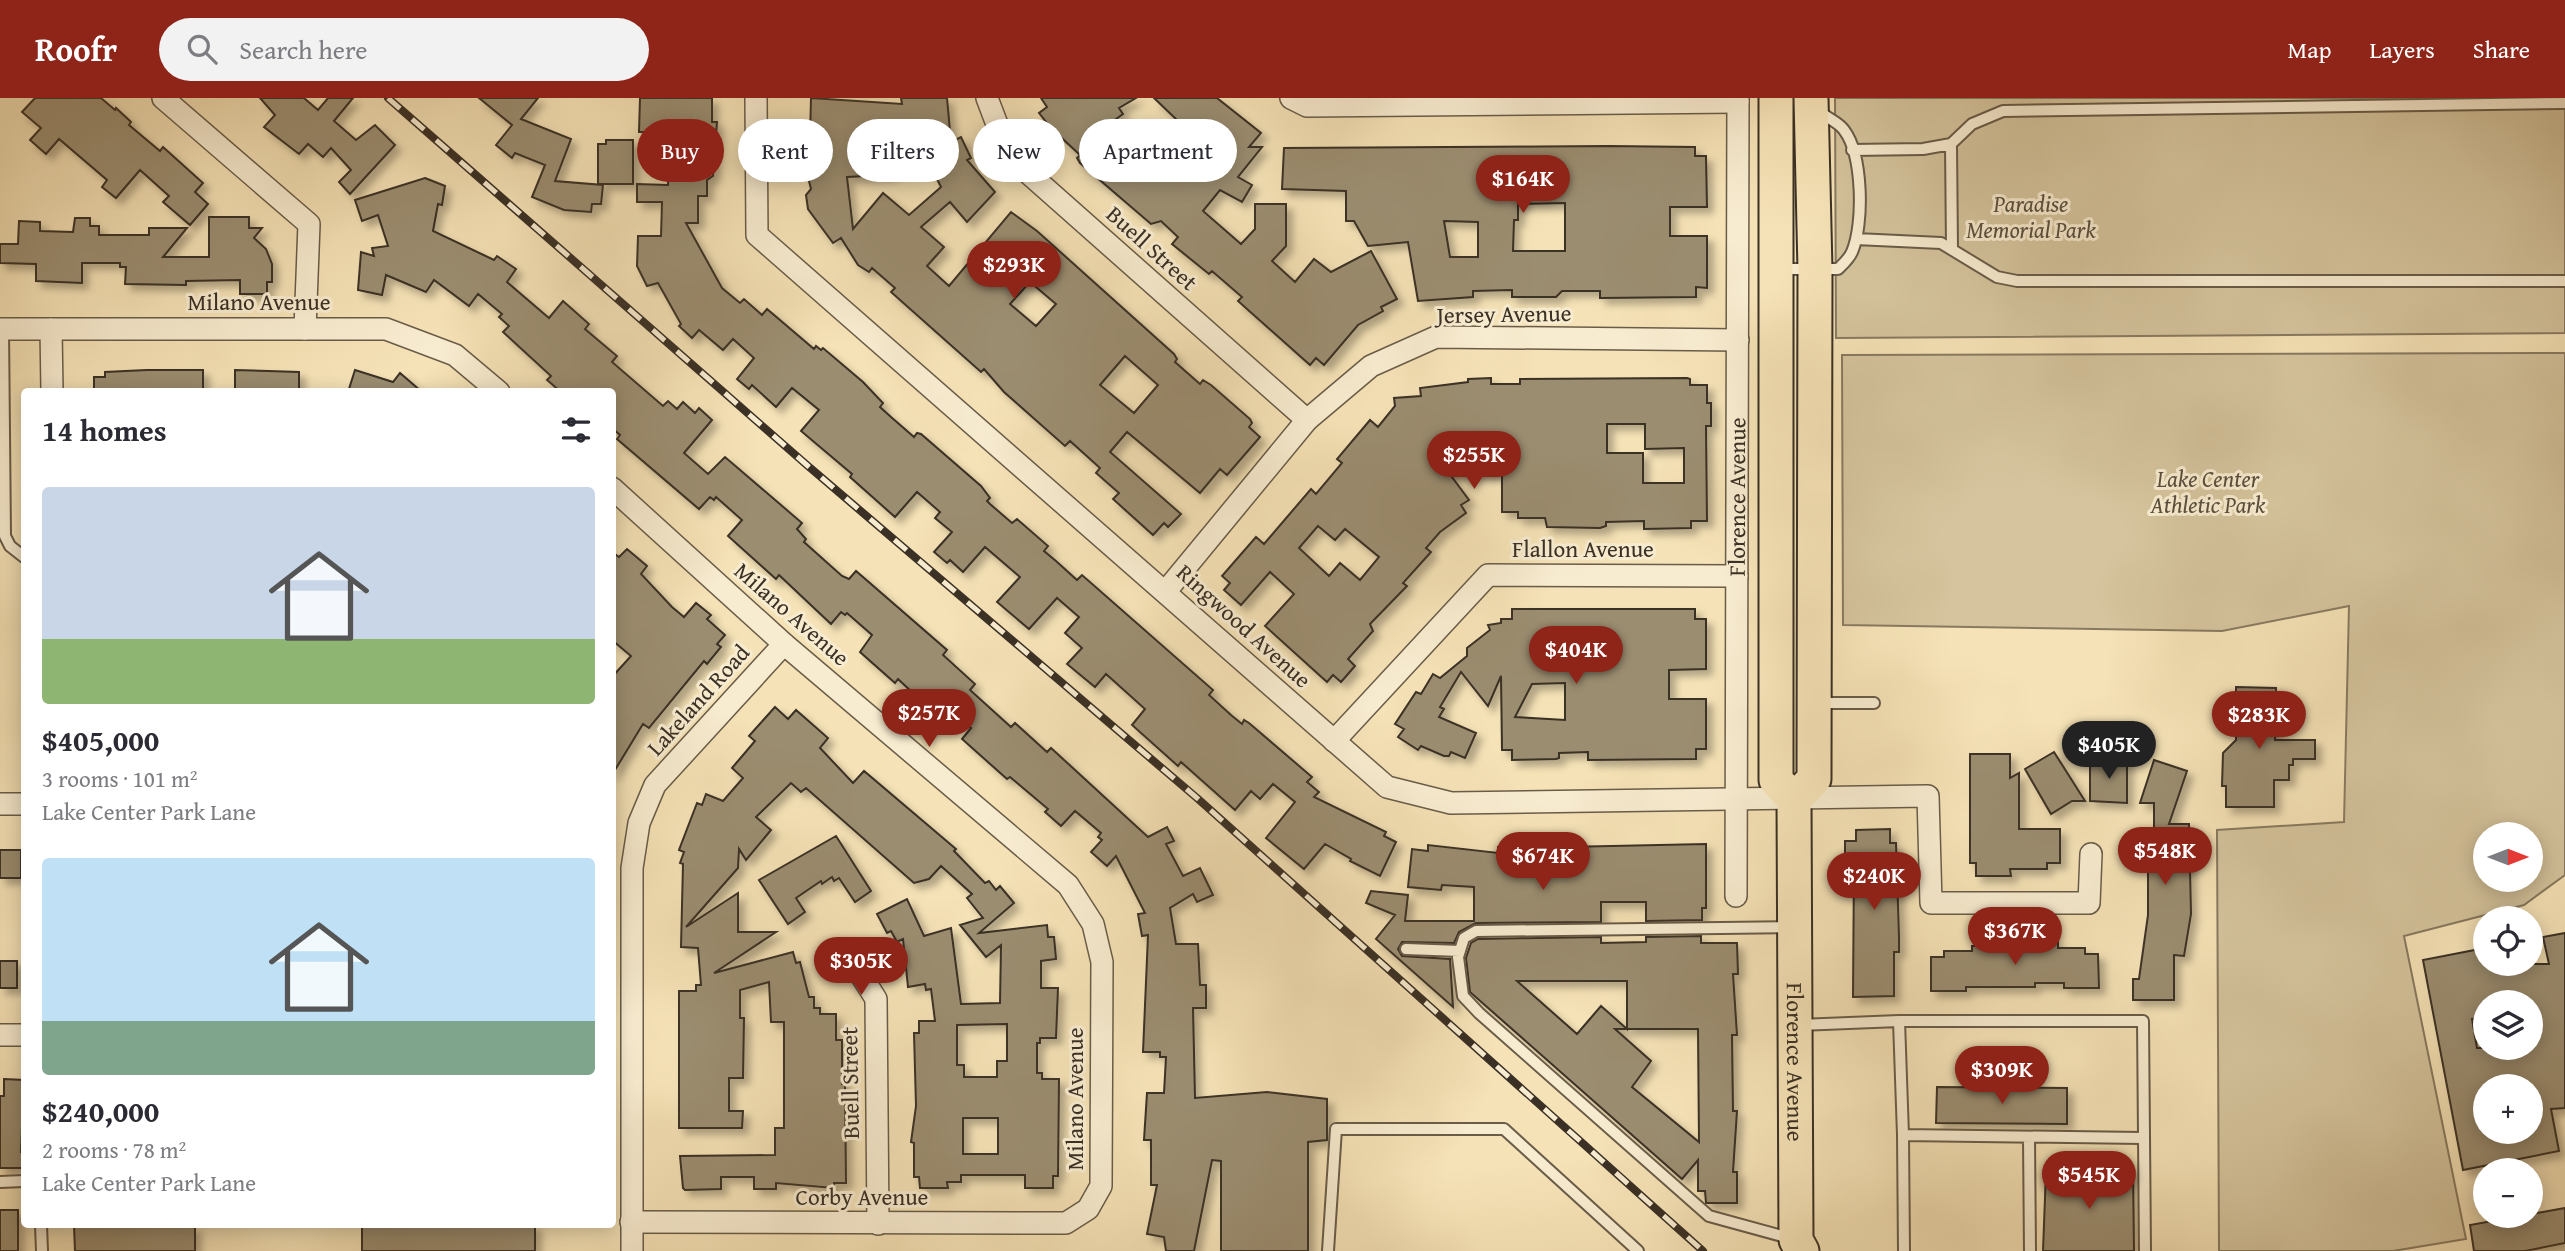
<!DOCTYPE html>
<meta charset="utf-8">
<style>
body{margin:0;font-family:"Gentium Book Plus",serif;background:#f2f2f3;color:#2b2b33;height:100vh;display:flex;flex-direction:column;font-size:26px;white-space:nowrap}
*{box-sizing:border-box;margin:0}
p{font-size:23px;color:#7c7c81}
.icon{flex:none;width:38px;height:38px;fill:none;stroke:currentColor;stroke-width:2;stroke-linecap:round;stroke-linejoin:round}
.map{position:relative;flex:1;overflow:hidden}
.drawer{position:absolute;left:21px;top:290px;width:595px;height:840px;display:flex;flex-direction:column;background:#fff;border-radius:7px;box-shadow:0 4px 18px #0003}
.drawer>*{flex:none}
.guide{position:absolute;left:637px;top:21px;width:665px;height:63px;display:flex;gap:14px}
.needle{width:46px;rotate:90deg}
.buttons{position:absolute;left:2473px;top:724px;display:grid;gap:14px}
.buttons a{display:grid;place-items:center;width:70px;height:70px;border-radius:50%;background:#fff;box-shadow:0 4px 18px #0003;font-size:35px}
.price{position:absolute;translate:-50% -60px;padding:0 16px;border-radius:24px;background:#8f2418;color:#fff;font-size:23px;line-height:46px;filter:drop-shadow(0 2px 4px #0008)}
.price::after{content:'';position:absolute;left:50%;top:42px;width:21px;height:16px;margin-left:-10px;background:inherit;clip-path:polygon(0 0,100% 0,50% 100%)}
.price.selected{background:#222;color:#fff}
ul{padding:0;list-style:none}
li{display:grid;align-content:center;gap:14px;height:371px;padding:0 21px}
li span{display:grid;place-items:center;height:217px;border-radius:7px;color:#555}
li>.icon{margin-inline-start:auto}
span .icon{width:126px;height:126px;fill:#fffc;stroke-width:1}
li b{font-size:30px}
h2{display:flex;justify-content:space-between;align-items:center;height:84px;padding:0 21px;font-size:30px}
.chip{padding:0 24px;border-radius:32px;background:#fff;box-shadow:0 4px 18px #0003;font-size:24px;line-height:63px}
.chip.selected{background:#8f2418;color:#fff}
header{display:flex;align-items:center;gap:42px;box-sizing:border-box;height:98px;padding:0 35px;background:#8f2418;color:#fff}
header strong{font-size:33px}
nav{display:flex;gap:38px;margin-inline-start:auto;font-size:24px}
.search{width:490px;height:63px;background:#f2f2f3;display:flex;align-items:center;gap:18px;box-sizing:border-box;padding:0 24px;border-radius:38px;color:#7c7c81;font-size:26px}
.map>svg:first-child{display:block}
</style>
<header>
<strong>Roofr</strong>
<div class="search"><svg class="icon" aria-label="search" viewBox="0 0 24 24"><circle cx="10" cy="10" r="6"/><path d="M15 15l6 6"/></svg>Search here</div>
<nav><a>Map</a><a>Layers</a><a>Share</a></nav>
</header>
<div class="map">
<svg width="2565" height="1153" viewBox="0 0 2565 1153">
<defs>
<filter id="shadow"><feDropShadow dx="6" dy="6" stdDeviation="3.5" flood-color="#0004"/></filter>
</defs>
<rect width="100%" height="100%" fill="#f5e2b6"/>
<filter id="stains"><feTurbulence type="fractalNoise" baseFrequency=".00286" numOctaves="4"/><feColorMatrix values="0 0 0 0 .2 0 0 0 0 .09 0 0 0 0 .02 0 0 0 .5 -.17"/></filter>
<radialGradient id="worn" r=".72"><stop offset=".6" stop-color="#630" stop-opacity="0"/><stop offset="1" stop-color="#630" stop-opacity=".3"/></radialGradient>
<path fill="#d5c49d" stroke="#887a61" stroke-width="2" fill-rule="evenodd" d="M1835,0H2565V235L1836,240Z
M2565,255V777L2524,807L2404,838L2466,1141L2393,1153H2219L2217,732L2344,724L2349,508L2222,533L1843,527L1842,257ZM2485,737H2530V782H2485Z"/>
<path fill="#9b8d70" stroke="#3a3025" stroke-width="2" fill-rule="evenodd" filter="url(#shadow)" d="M35,0H101L115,12L116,10L131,24L129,27L160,53L163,49L203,85L195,94L208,106L190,127L163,104L169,98L140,72L116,100L102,89L107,82L59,41L46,56L30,42L41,30L22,14Z
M260,0H304L318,12L328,0H353L334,23L356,42L375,27L395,47L350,96L339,84L351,72L331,50L323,59L308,46L299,56L264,29L275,17Z
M479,0H538L521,21L571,41L555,83L603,87L601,106H592L591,114L564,112L532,99L545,67L515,55L512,60L496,47L512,27Z
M640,0H712V24H717L713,78L707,82V98H698V125H686L722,190L740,205L744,201L762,217L767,211L814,251L816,248L821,252L823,250L863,284L883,305L880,309L891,319L914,339L917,335L921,336L981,388L990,400L987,403L990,406L1012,425L1017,421L1048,448L1044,453L1056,463L1077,482L1082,477L1213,592L1209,597L1231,617L1242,626L1244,622L1249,625L1312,679L1307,684L1319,694L1314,699L1386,734L1384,738L1396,744L1380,778L1350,763L1351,761L1325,746L1304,771L1266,740L1295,704L1273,686L1260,701L1251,693L1235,712L1181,664L1178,668L1132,627L1145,611L1106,576L1095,589L1067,566L1082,550L1065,535L1079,519L1057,500L1029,531L997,504L1020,479L985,449L963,474L950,462L947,465L934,454L952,434L935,420L940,414L917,394L895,419L850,379L852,376L801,333L819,312L792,290L776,309L752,287L749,291L737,281L754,260L733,241L723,252L699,232L692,240L679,228L681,226L658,185L647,188L637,168L638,138H661L662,104H637V86L668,87L669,34H639Z
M811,0L902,6L901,0H947L951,44L961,39L971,60L967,62L995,94L967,124L950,104L921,129L944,149L927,168L949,188L1011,114L1037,133L1174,256L1177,261L1175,264L1200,286L1203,282L1211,287L1250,321L1252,325L1249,329L1260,339L1227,377L1220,371L1200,395L1127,334L1110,354L1181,416L1168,429L1164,425L1153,437L1113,401L1119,395L1096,375L1100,370L1070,343L1065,348L1004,294L984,271L981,274L891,194L895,190L872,170L869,174L858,167L841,140L833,145L808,111L806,97L811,91L804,63V39H810ZM926,59L941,89L909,117L883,95L853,131L847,79L888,77ZM1030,184L1056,206L1036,228L1010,206ZM1125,258L1158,287L1134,315L1100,287Z
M1041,0H1136L1119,10L1123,16L1102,31L1140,63L1177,22L1154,0H1217L1261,35L1249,49H1262L1238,79L1252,87L1242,104L1220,92L1203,113L1241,146L1255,131V106H1286V148L1272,163L1295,184L1314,161L1331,174L1371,153L1397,201L1381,209L1383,213L1358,227L1324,267L1316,260L1310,267L1238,203L1242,199L1212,173L1209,176L1172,146L1178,139L1161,123L1151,126L1080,65L1077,60L1080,57L1051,30L1039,15L1047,9Z
M606,42H633V86H598V46H606Z
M1608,48L1695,49V58H1706L1707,109H1670V138H1707V190L1696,189V199L1600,200V193H1562L1556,199H1512V192L1473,193V199L1418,203L1408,144L1368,148L1354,123H1346V93L1282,91L1284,50ZM1565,105V153H1513L1514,122H1518V106ZM1444,123L1478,124V159H1450Z
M425,80L445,88L442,107L438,106L433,133L494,162L497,158L516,171L507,184L549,220L563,203L589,226L585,231L617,258L612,264L663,308L668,303L677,311L683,304L695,315L699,310L712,322L684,355L708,376L725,359L802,425L797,431L806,441L804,444L842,478L849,481L856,473L947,552L943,557L975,586L970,592L1011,629L1015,625L1047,654L1051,650L1148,739L1167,729L1174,743L1166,746L1183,778L1200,770L1213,797L1197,804L1193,796L1170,810L1176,846H1198L1200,887H1206V910H1193L1195,1000L1267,994L1327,1001V1042L1308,1044V1153H1221V1063L1212,1062L1194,1153H1166L1164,1139L1147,1136L1157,1087H1151V1042H1144L1147,995H1164L1166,959H1160V954H1143L1148,837L1142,838L1138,816L1145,815L1116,758L1107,768L1091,754L1102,742L1098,739L1101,735L1075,713L1061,728L1045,714L1048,711L1010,679L1007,681L962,641L971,630L939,602L930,611L898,581L895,585L860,554L872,537L847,515L845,517L841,514L831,526L779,477L776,481L728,438L742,422L716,399L714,402L710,399L699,411L617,341L620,337L612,330V294H561L547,282L551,278L503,234L509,228L499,219L502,216L478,196L469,208L434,182L426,194L386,177L382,197L358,192L361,154L374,158L372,150L388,148L378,117L362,123L355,102Z
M209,119H249V130H262L254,140L266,151L272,166V184H267V196H240V182L186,183V187L125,186L126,169H120V165H82V185L36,183V166L0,165V146H18L19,123L40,124V133L73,134L75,120H90V128H99V137H149V130H187L163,159H209Z
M147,272H203V294H94V279H105V274Z
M235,272L299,274V294H235Z
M355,272L393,284L400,275L422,294H348Z
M1491,280V286H1520V281L1687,280L1690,281V287H1707V305H1711V328H1706L1707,423H1691V430L1644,431V423L1606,424V428L1600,430L1547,429L1545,420H1518V414H1502V375H1449L1469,402L1461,407L1466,415L1440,434L1426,450L1431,454L1403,485L1407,488L1370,526L1373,533L1348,561L1355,568L1341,584L1333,577L1327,584L1265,528L1294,496L1270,474L1241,507L1224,492L1230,485L1222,478L1256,439L1264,446L1311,391L1316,396L1342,365L1337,361L1370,322L1378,329L1395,308L1394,300L1421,298L1420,290L1468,284V281ZM1607,326H1645V351L1684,350V385H1643V355H1607ZM1318,428L1335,442L1345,431L1379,459L1360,482L1340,465L1329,478L1299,450Z
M627,451L647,468L641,476L672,509L684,519L696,505L711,517L707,521L725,537L717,546L721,549L707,566L704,563L649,630L643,626L612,677V579L631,558L612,542V454L619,459Z
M1512,511H1695V521H1706V571L1669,572V601H1706V651H1696V661L1588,662V654L1559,655V660L1556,661L1512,662V652H1502L1501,578L1488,608L1461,574L1440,609L1444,611L1439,619L1476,635L1465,660L1451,654L1449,658H1444L1421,648L1418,652L1398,639L1404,631L1395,626L1416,594L1421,596L1433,576L1440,580L1467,558V550L1490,532L1488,527L1501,525V521H1512ZM1565,585V622L1515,619L1532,586Z
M2236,589L2276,590L2275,642H2315V661H2293V667H2289V682H2274V709H2226V688H2222L2223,655L2236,642Z
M775,609L788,621L796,612L828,640L820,650L853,685L864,673L956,751L954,753L985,785L989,783L996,792L1000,788L1014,805L979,835L1047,827L1048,839H1054L1056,861L1041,863V890H1058L1056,940H1040V945H1037V975H1042V981H1059L1058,1078H1053V1090H1025V1077H961V1084H947L948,1090H920L919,1079H914V1045L911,1044L916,1008L914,935H919V923H935L931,891L926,892L925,886L908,889L903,841L897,844L891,833L887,835L877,816L907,801L924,838L951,830L961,906L1000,905L1001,847L986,859L960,827L983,820L967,800L972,796L941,768L929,781L914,785L806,690L801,694L791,685L756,719L771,732L746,762L739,751L738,770L686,829L738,795V834H776L714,875L793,854L796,865L800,864L809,899H814V910H820V916H836V942H842V986H845L846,1085H834V1090L776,1085V1091H754V1079H721V1091L685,1092L683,1090L680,1058L775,1057V1030H784V924H771L769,884L740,892V920H744L743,980H729V1013H743L742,1030H679V893H696V887H701L698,850L681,849L683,766L680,765L684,754L679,752L697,705L702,707L706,696L723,703L743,680L732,670L755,643L749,638ZM1007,926V963H997V979H964V967H957V927ZM963,1020H998V1056H963Z
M2054,654L2085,703H2072L2051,716L2025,671Z
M1970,656H2010V680L2019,675V731H2060V765H2047V771H2010L2011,778H1976V765H1970Z
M2090,661L2127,662V705L2090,703Z
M2154,662L2187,673L2169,726H2189L2191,816L2184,858L2174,857V902H2133V881H2139L2148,817V740H2154V705H2140Z
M1890,731V745H1896L1899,839V854H1894V898L1853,899L1854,762H1845V743H1856V732Z
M836,738L871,793L855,804L839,780L834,783L832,779L822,786L821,783L796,800L805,814L788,826L759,782Z
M1706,746V810H1702V822L1646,823V804H1601V824L1476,825L1459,834L1454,845L1402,844L1398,851L1402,858L1450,861L1453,909L1376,841L1395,817L1366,805L1371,793L1408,797L1405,823H1474V789L1442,787L1441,792L1408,789L1412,751L1428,753V747L1498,755V749H1515V754H1559V750L1564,749Z
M0,752H21V780H0Z
M2565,835V1010L2551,1011L2559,1053L2463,1072L2423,862L2485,850V866H2549L2543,839ZM2485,905H2530V950H2477L2472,921L2485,920ZM2485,989H2530V1034H2485Z
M1701,838V845H1737L1738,876H1733L1737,937H1732L1733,1013H1737L1733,1074H1737V1105H1706L1705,1093H1698V1062L1682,1081L1470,894L1466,860L1471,845L1478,841L1601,839V845L1646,844V839ZM1517,883H1627V931L1601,908L1577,936ZM1615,931H1698L1699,1044L1632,989L1651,963Z
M2020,842L2058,843V850H2085V856H2098L2099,890H2064V885H2035V889H1966V893H1931V859H1944V853H1972V848L2020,846Z
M0,863H17V890H0Z
M4,981L24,982L21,1054H24V1070H0V998H4Z
M1937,989L2067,990V1026L1936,1025Z
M2097,1069L2133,1071L2134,1153H2043L2046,1073L2096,1076Z
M2565,1110V1145L2525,1153H2474L2470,1127Z
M0,1112H18V1153H0Z
M74,1127L195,1129V1153H75Z
M362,1127H535V1153H362Z"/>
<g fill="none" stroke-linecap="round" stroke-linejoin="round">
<defs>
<path id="service" d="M1951,46L1952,151
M1852,52L1923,51L1951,46L1972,26L2003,13L2565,5
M1856,141L1941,145L1997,179L2017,183H2565
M1780,171H1838C1843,166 1849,161 1852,154C1864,126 1863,57 1844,32C1838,23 1825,20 1819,12
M3,231L5,438L10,448L24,459
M1818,605H1874
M1792,829L1476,833L1464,840L1458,859L1463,898L1479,915L1709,1118L1793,1141
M1406,851L1460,853
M1899,923L1903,1037
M1799,927L1899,923H2143L2145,1153
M2029,1040L2030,1153
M0,1084L24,1083
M41,1127L42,1153
M1328,1153L1336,1031H1504L1638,1153
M1904,1153L1903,1037L2142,1040"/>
<g id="minor">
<path d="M163,0L309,126L305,231"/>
<path d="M756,0L757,137L1387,689L1451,705L1928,698L1931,805H2089L2091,756"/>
<path d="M987,0L1009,58L1307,322"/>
<path d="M1291,0L1307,8L1738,4"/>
<path d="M0,231H386L455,257L499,294"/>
<path d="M51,231L52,294"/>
<path d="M612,390L784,546L1068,787L1093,826L1102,864L1101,1088L1088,1111L1066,1125L631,1124"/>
<path d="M1166,493L1307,322L1371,268L1436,239L1738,242"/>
<path d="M1334,643L1488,477L1737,478"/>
<path d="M0,706H24"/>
<path id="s1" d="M1736,798L1738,0"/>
<path d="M846,853L876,901L878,1126"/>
<path d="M0,937H24"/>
<path d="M632,1153V770L639,725L655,687L784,546"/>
</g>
<g id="primary">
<path id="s2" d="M1776,0V682L1794,702L1796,1142L1802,1153"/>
<path d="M1794,702L1814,681L1815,172L1811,0"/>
</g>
</defs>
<use href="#service" stroke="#695c49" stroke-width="14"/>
<use href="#minor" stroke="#695c49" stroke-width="24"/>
<use href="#primary" stroke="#3a3025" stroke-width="37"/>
<use href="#service" stroke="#f8ecd0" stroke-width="10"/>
<use href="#minor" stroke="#f8ecd0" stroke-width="21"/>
<use href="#primary" stroke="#f5e2b6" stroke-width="33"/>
<defs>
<path id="rail" d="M388,0L808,368L1197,700L1703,1153"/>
</defs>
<use href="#rail" stroke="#3a3025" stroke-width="8"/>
<use href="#rail" stroke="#f8ecd0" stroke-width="5" stroke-dasharray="16" stroke-linecap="butt"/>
</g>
<g text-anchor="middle" stroke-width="6" stroke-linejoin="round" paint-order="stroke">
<g font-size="23" font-style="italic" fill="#594e3d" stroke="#f8ecd0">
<text x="2031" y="114">Paradise<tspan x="2031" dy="26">Memorial Park</tspan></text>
<text x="2208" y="389">Lake Center<tspan x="2208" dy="26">Athletic Park</tspan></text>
</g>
<g font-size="23" fill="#3a3025" stroke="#f8ecd0">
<text transform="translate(1152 150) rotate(42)" y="8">Buell Street</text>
<text x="259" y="212">Milano Avenue</text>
<text transform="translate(1504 216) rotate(-1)" y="8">Jersey Avenue</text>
<text dy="8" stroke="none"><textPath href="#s1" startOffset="399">Florence Avenue</textPath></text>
<text x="1583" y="459">Flallon Avenue</text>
<text transform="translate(792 516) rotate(41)" y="8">Milano Avenue</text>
<text transform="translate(1244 528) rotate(42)" y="8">Ringwood Avenue</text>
<text transform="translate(698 602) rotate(-48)" y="8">Lakeland Road</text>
<text dy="8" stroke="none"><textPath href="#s2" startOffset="971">Florence Avenue</textPath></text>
<text transform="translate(850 985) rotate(-91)" y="8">Buell Street</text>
<text transform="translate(1075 1001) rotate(-90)" y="8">Milano Avenue</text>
<text x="862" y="1107">Corby Avenue</text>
</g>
</g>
<rect width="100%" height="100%" filter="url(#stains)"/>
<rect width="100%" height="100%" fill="url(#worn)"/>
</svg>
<div class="buttons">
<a><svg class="needle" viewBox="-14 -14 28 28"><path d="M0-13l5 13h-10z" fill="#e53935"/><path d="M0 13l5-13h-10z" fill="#7c7c81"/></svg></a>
<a><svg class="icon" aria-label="locate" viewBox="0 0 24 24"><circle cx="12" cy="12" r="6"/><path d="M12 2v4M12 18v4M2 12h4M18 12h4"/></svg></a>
<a><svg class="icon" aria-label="layers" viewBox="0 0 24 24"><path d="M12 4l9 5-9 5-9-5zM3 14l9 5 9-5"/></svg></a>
<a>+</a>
<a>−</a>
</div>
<b class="price" style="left:1523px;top:117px">$164K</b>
<b class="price" style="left:1014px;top:203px">$293K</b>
<b class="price" style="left:1474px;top:393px">$255K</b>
<b class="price" style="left:1576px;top:588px">$404K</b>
<b class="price" style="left:929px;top:651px">$257K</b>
<b class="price" style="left:2259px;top:653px">$283K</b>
<b class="price selected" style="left:2109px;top:683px">$405K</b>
<b class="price" style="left:2165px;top:789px">$548K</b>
<b class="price" style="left:1543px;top:794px">$674K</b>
<b class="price" style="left:1874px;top:814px">$240K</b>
<b class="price" style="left:2015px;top:869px">$367K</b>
<b class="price" style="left:861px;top:899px">$305K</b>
<b class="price" style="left:2002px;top:1008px">$309K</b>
<b class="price" style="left:2089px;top:1113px">$545K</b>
<div class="guide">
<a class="chip selected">Buy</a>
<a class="chip">Rent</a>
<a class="chip">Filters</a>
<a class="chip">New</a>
<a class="chip">Apartment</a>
</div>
<section class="drawer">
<h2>14 homes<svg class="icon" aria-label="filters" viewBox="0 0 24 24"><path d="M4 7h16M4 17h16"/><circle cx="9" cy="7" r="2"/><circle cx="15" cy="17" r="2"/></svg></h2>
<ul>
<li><span style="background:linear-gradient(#c9d6e8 70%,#8fb573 0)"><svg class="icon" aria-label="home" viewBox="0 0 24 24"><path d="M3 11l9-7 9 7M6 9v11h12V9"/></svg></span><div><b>$405,000</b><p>3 rooms · 101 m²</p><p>Lake Center Park Lane</p></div></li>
<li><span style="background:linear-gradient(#bfe0f5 75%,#7fa58c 0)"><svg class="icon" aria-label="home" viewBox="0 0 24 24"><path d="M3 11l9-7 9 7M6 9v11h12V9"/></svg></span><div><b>$240,000</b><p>2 rooms · 78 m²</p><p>Lake Center Park Lane</p></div></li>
</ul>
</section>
</div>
